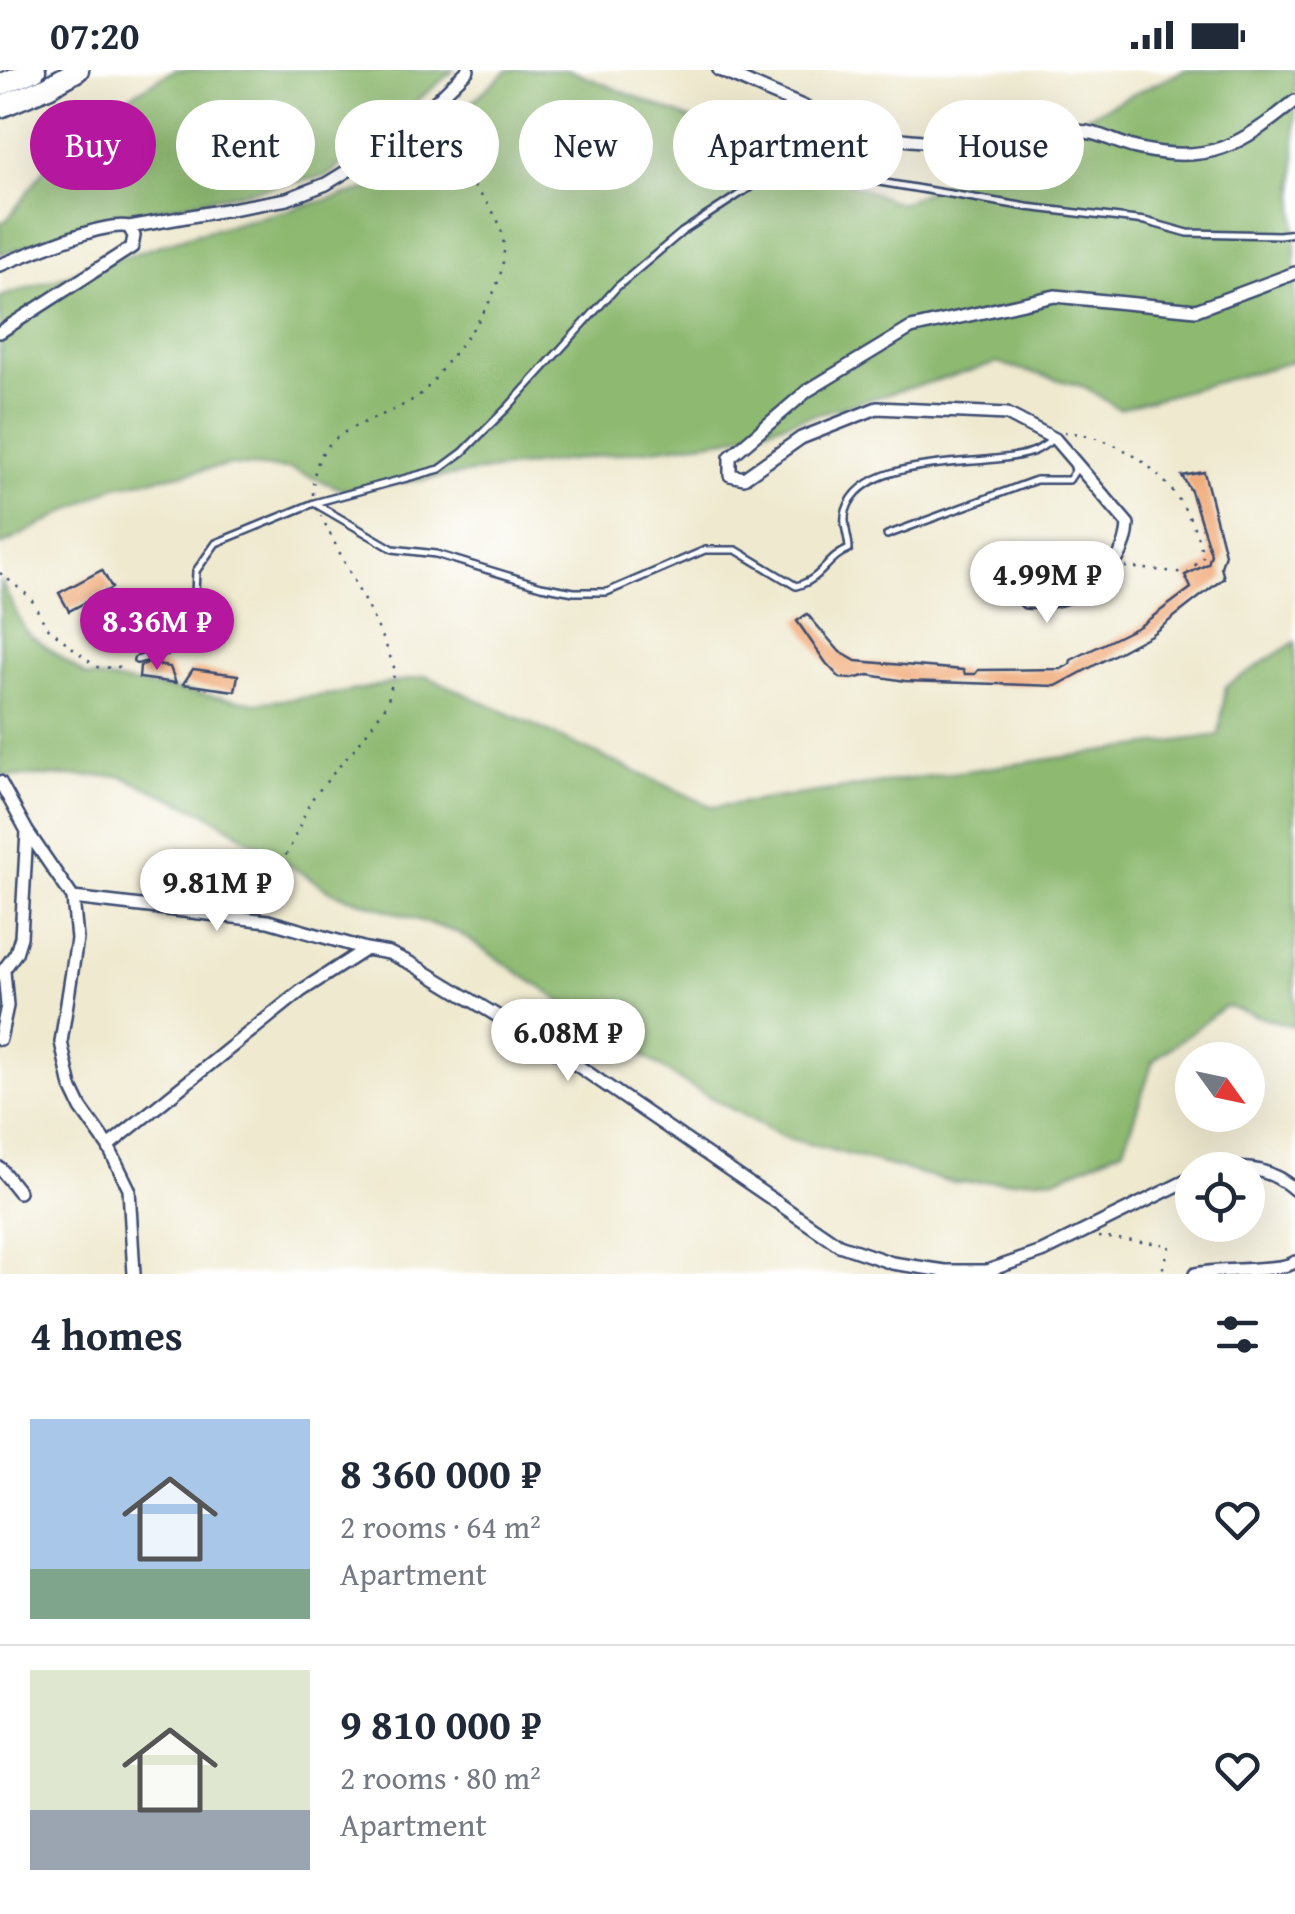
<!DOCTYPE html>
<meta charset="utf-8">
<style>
body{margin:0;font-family:"Gentium Book Plus",serif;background:#f6f6f7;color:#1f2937;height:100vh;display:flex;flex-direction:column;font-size:38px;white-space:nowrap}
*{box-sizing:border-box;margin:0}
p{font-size:32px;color:#747a83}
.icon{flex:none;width:55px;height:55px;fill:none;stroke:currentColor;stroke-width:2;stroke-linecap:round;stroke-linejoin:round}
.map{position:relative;height:1204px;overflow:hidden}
.sheet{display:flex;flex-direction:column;background:#fff;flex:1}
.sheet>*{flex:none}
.banner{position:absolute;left:30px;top:30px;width:1235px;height:90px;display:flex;gap:20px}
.needle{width:65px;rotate:123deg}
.fabs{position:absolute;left:1175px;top:972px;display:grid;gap:20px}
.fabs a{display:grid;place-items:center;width:90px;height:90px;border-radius:50%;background:#fff;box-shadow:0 10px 40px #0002;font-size:50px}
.price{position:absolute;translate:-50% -85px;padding:0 22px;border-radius:35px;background:#fff;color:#222;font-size:32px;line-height:65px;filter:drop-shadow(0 2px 5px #0008)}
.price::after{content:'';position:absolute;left:50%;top:60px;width:30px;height:22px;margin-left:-15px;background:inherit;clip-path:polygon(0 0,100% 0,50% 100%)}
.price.current{background:#b5179e;color:#fff}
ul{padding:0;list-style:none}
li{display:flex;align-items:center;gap:30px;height:250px;padding:0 30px}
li+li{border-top:2px solid #e0e1e3}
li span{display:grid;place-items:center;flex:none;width:280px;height:200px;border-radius:0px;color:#555}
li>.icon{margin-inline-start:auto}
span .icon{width:120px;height:120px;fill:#fffc;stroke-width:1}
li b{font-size:42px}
h2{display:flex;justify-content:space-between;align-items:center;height:120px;padding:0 30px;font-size:42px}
.chip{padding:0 35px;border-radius:45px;background:#fff;box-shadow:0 10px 40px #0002;font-size:35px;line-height:90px}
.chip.current{background:#b5179e;color:#fff}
.status{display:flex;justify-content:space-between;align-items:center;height:70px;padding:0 50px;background:#fff;direction:ltr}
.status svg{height:28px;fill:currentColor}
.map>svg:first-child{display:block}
</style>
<div class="status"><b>07:20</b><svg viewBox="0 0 49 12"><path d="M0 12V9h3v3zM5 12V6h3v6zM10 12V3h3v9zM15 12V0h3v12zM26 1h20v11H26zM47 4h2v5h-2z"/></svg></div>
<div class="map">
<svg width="1295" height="1204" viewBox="0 0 1295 1204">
<rect width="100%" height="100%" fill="#fff"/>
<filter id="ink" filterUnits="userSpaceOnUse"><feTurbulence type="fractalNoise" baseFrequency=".01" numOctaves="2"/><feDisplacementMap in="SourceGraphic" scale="20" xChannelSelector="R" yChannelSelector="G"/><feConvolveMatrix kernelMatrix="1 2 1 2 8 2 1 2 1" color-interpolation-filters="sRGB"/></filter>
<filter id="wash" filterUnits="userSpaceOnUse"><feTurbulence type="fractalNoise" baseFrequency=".0048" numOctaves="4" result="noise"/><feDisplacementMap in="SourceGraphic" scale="40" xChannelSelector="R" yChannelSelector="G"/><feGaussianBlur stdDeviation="2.25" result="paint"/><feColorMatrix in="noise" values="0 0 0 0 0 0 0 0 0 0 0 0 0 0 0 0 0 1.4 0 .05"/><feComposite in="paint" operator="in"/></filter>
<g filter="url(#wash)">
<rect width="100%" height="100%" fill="#efe9cf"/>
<path fill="#8eb971" stroke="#547468" stroke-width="2.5" d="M174,0H454L327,106L148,141L0,184V153L8,149L74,59Z
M508,0H569L900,134L1185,0H1295V291L1119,339L1085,317L998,293L728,369L344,420L291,399L230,395L116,416L0,476V227L195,164L373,118Z
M0,510L26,562L86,606L256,633L342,623L426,606L713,737L1219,665L1226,616L1295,572V957L1225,936L1153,991L1124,1078L1058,1108L955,1113L783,1067L686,1014L459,863L334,823L208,744L121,706H0Z"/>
<g id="blocks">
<path fill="#f0a874" d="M1204,402L1225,484L1221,497L1224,508L1151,565L1056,616L905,611L869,605L852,609L840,608L826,593L797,551L807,544L840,582L856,591L963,600L965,604H975L978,600L1061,599L1070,594L1071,590L1140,556L1191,518L1185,505L1208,494L1211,484L1191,421L1182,406Z
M102,500L112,518L69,541L59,523Z
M147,593L170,597L176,613L139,608L140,596Z
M193,599L238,605L235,621L183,614Z"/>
</g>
</g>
<g filter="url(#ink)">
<use href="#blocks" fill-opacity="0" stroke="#3b4b6f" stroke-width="2.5"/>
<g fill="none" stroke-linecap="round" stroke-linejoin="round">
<defs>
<path id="lane" d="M314,433L440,399L463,382L508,337L617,217L682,162L752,116L790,100L819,98L850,107L1027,137L1145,151L1188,163L1279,165L1295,163
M887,465L1036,410H1069L1075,401L1074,397
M137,590L188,575L193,569L196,501L216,473L314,433L393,479L436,484L541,516L574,522H607L705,480H736L796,516C823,509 826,488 849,479C849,467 842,454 846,441C864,381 985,399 1032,382C1039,380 1046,374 1052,370"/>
<path id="street" d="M719,0C772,22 856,64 911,70C967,76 1022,58 1078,61C1099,62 1116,73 1136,78C1208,96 1241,75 1295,31
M0,195C27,185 105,150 129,157L287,129L326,114L394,72L468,0
M0,262L132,177L134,166L129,157
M1026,532C1074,536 1126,504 1128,454L1055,369L1007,344L877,338L801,368L744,408L730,405V387L807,321L911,258L1055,226L1196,240L1295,203
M0,712L27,761L73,828L77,869L61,972L71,1017L81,1038L108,1076L129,1119L134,1204
M73,828L268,851L366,879
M0,905L16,883L21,867L27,761
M0,969L7,936L4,901
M108,1076L301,921L366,879L389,883L412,894L565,987L839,1175L892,1193L945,1201H987L1042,1182L1192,1108
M0,1098L19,1122
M1218,1100C1248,1095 1272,1100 1295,1120
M1195,1204C1218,1198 1282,1202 1295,1192"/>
<path id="highway" d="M0,15L35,0
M0,37L48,17L78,0"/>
</defs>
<use href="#lane" stroke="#3b4b6f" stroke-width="10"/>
<use href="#street" stroke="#3b4b6f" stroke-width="16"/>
<use href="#highway" stroke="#3b4b6f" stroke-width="25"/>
<path stroke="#3b4b6f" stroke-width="2.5" stroke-dasharray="2.5 8" stroke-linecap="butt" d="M1064,362C1133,367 1190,421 1203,487L1188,503L1125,497
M313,425C311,350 378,358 422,323C431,315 439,303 446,293C475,259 517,204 500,156C491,130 443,83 424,60
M0,503L30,527L46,556L96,597L115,598L127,594
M251,838L289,780L311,730L363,668L387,634L395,600L384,570L321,446
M1098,1167L1170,1175L1161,1204"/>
<use href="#lane" stroke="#fff" stroke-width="5"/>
<use href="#street" stroke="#fff" stroke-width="11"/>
<use href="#highway" stroke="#fff" stroke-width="20"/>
</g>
</g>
</svg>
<div class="fabs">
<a><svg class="needle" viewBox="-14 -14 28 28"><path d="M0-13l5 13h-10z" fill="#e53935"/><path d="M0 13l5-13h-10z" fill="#747a83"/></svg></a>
<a><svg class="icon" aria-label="locate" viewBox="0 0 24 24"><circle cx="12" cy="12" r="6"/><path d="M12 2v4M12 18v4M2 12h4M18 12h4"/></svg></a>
</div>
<b class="price" style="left:1047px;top:556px">4.99M ₽</b>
<b class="price current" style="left:157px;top:603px">8.36M ₽</b>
<b class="price" style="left:217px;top:864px">9.81M ₽</b>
<b class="price" style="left:568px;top:1014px">6.08M ₽</b>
<div class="banner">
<a class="chip current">Buy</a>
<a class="chip">Rent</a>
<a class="chip">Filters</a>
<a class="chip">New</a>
<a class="chip">Apartment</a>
<a class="chip">House</a>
</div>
</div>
<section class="sheet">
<h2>4 homes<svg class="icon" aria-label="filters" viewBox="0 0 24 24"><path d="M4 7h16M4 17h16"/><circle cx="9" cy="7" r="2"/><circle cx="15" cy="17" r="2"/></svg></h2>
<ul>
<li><span style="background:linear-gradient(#a9c7e8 75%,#7fa58c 0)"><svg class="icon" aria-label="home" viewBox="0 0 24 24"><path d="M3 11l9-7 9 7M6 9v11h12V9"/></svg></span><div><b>8 360 000 ₽</b><p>2 rooms · 64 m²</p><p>Apartment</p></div><svg class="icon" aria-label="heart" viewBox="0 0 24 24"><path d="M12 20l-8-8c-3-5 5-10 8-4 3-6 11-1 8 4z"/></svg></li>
<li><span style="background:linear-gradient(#dfe7d0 70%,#9aa5b1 0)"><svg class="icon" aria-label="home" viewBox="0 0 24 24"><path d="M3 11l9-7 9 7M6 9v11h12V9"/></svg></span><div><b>9 810 000 ₽</b><p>2 rooms · 80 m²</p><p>Apartment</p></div><svg class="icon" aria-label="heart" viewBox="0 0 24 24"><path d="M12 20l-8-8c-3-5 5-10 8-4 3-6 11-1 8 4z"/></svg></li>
</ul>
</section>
